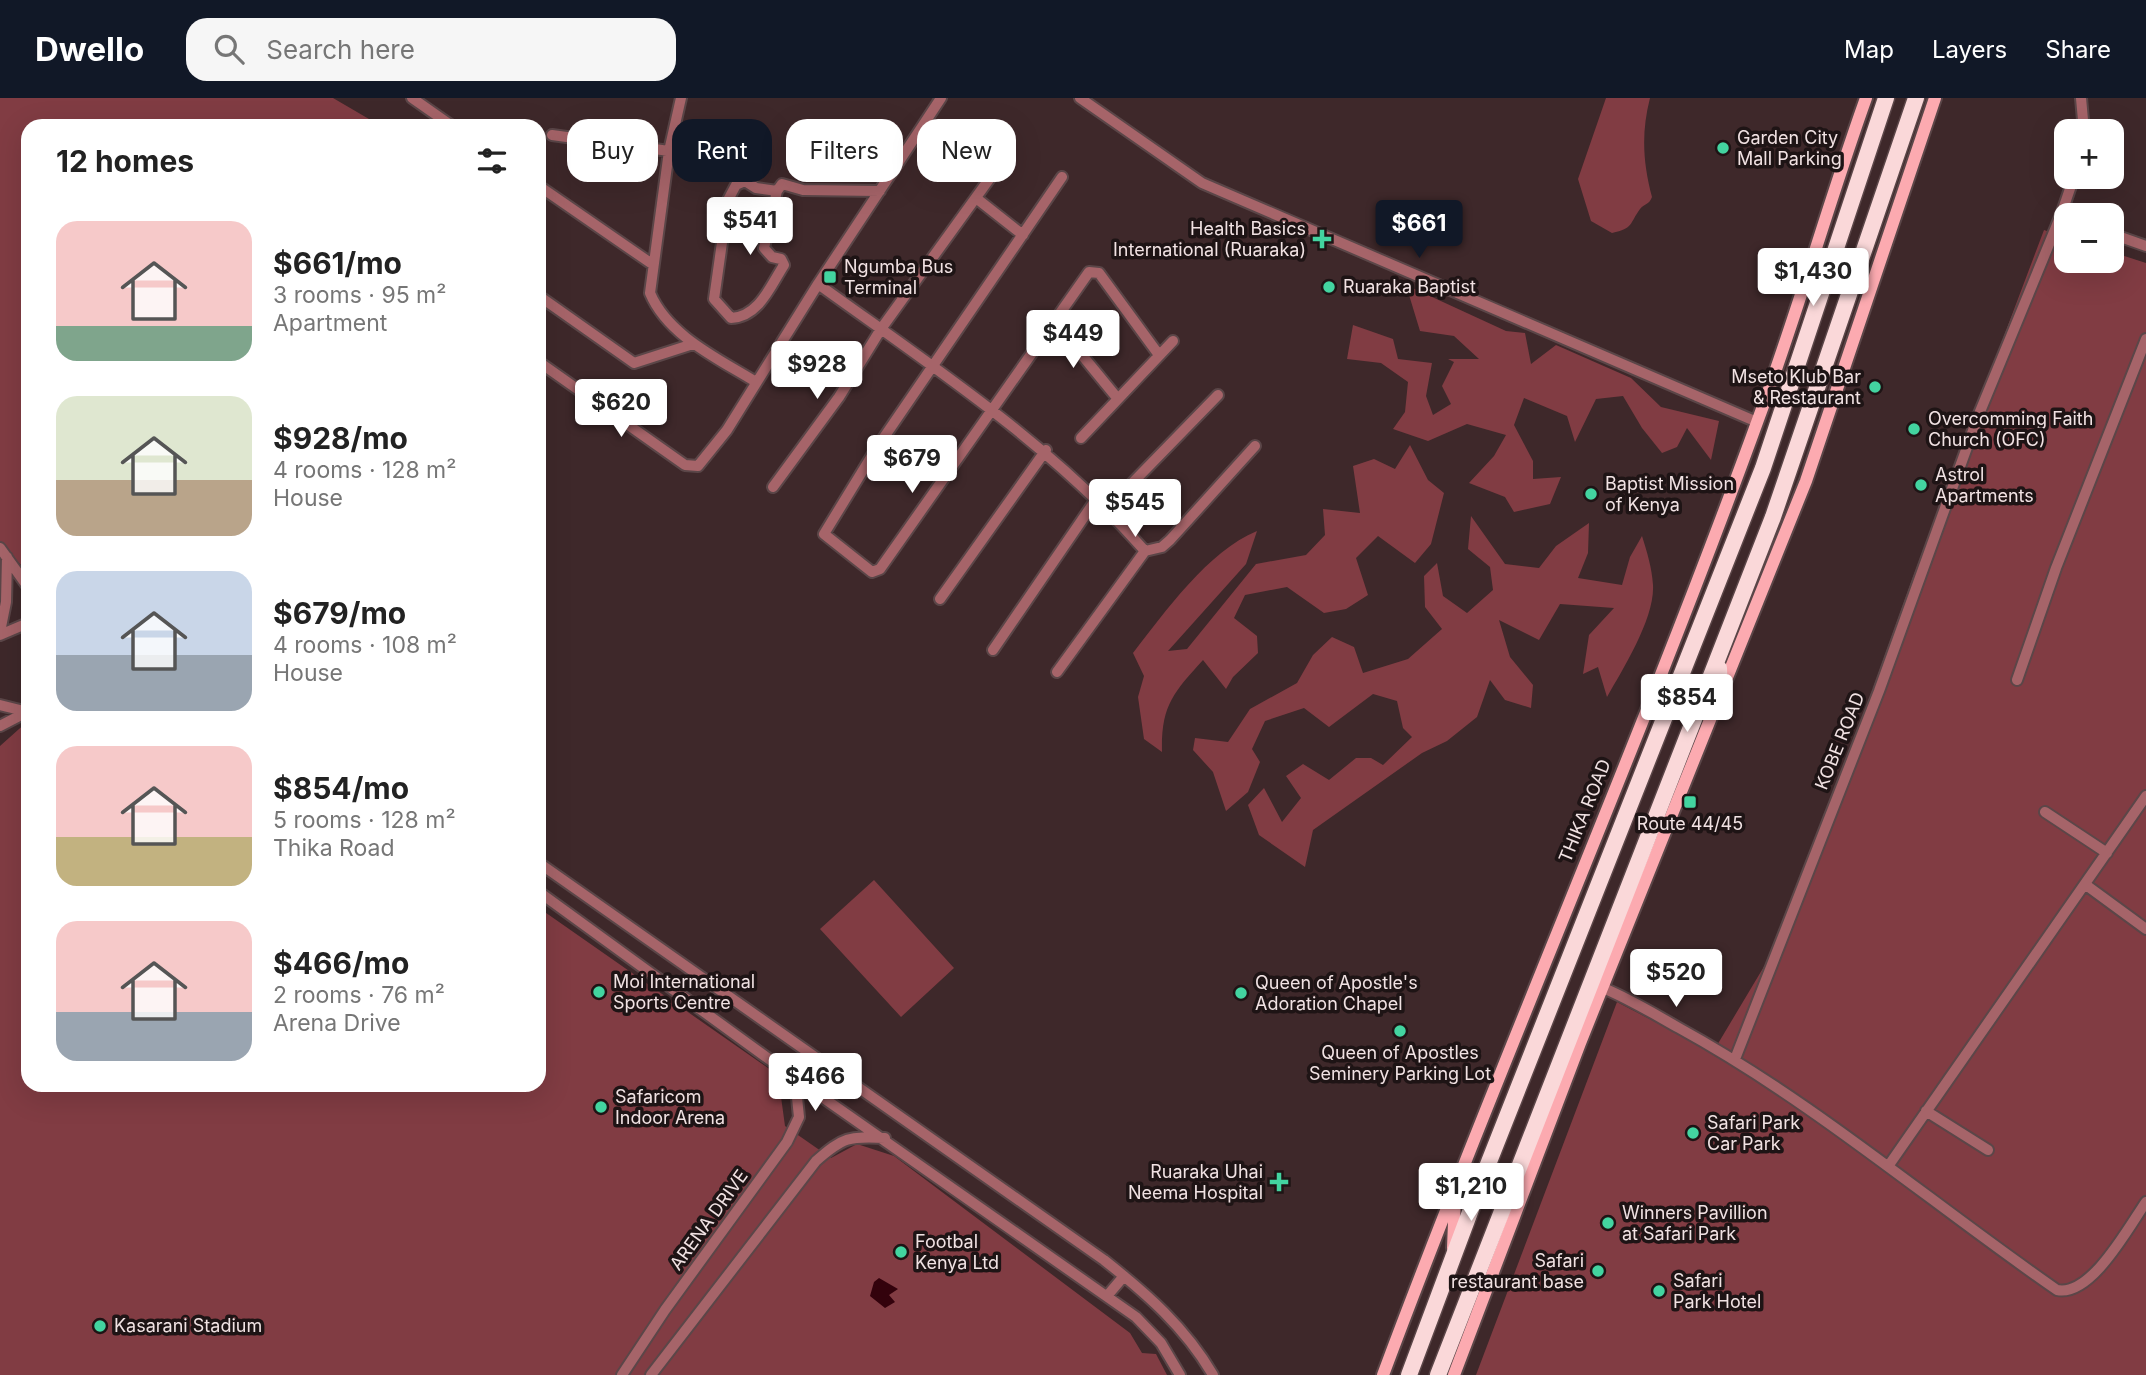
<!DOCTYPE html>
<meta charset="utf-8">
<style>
body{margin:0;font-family:Inter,sans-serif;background:#f6f6f6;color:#222;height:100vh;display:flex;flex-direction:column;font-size:26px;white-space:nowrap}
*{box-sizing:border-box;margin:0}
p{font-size:23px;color:#767676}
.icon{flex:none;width:38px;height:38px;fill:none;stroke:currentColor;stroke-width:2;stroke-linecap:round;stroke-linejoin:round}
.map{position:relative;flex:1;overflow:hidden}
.details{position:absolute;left:21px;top:21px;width:525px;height:973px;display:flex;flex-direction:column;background:#fff;border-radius:21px;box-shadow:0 7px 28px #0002}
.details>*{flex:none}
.banner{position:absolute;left:567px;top:21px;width:665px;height:63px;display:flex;gap:14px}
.controls{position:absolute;left:2054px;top:21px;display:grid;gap:14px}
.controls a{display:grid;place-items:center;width:70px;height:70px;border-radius:14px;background:#fff;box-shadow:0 7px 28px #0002;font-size:35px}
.price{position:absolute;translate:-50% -60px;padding:0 16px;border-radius:7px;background:#fff;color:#222;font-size:23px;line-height:46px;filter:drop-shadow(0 2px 4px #0008)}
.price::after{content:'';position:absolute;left:50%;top:42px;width:21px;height:16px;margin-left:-10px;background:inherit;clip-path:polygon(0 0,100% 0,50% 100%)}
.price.selected{background:#111827;color:#fff}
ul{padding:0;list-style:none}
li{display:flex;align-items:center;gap:21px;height:175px;padding:0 35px}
li span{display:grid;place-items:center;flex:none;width:196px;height:140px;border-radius:21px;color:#555}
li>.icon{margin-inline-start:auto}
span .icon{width:84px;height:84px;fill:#fffc;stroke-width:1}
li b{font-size:30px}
h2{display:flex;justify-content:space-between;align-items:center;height:84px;padding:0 35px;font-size:30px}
.chip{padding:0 24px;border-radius:21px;background:#fff;box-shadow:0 7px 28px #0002;font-size:24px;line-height:63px}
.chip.selected{background:#111827;color:#fff}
header{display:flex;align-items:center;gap:42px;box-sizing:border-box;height:98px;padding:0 35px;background:#111827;color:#fff}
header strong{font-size:33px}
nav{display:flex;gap:38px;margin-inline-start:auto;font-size:24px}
.search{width:490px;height:63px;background:#f6f6f6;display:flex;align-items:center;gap:18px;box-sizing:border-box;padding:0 24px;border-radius:21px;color:#767676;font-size:26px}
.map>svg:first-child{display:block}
</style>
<header>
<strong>Dwello</strong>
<div class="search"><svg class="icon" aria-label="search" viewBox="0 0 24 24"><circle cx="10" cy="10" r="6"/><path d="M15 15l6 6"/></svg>Search here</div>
<nav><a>Map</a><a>Layers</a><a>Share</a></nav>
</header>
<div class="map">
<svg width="2146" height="1277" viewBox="0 0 2146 1277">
<rect width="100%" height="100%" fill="#3e282a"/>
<path fill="#813c43" d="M0,0H333L381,28H28V474L0,446Z
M1606,0H1650C1641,35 1643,65 1652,99C1649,107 1645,105 1640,111C1629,126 1634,130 1612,135L1591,123L1578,81Z
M2044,132L2067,140V163H2112V154L2146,165V1277H1476L1617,904L1713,954L1787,830L1913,479Z
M1406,187L1506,233L1525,235L1531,266L1556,247L1631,280L1661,309L1719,323L1711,362L1687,330L1677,349L1662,355L1642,330L1623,298L1596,301L1575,344L1567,318L1524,300L1514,327L1533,363V381L1561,379L1550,406L1514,414L1505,399L1469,385L1494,358L1506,337L1467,326L1428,343L1393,331L1405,314L1408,284L1381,265L1347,261L1353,227L1393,241L1398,261L1432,265L1426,298L1433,317L1451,306L1442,288L1454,264L1448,261H1479L1454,238L1420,233Z
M1410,347L1428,382L1444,395L1431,446L1415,465L1378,438L1356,460L1368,497L1346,511L1324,515L1287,489L1245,497L1234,520L1257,538L1258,555L1233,579L1226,591L1203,562C1173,595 1161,608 1162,654L1144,641L1138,599L1144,578L1133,555C1165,514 1208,453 1257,433L1246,466L1168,553L1187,551L1256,466L1306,457L1325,437L1323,411L1360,415L1353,368L1374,361L1395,371Z
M1471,418L1505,466L1539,470L1556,448L1589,425L1588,455L1578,480L1622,487L1630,459L1642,438C1647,454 1652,470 1653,487C1655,520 1623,571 1607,599L1598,569L1583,576L1589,537L1614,510L1560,506L1539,542L1499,522L1510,559L1533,587L1531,610L1505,602L1490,582L1477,619L1447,643L1422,655L1313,732L1305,769L1259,737L1248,707L1264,690L1282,724L1301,700L1286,678L1303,666L1329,682L1356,660H1371L1383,667L1412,639L1403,630L1397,603L1373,596L1329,629L1304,610L1265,623L1252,651L1260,664L1248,694L1226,713L1213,674L1193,652L1195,640L1228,644L1250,611L1297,585L1313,557L1332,539L1354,549L1363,575L1408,561L1442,531L1425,509L1424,478L1437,465L1443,498L1467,515L1493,492L1490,469L1468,451Z
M28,623V987H539V810L778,977L785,1028L831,1060L857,1046L894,1058L1130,1235L1142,1255L1156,1256L1167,1277H0V648Z
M874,782L954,870L901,919L820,831Z"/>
<path fill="#33020c" d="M879,1180L898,1191L889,1197L895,1204L885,1210L870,1198L874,1184Z"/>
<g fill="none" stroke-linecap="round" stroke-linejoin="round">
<defs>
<path id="minor" d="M412,0L452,28
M681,0L669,53L650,195C668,238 719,261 756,284
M1080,0L1202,85L1757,324
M2081,0L2084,33
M552,37L669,53
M1062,79L876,351L824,436L872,474L880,471L1089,174L1099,175L1159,257
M539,88L652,166
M777,93L756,90L745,83L736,87L728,102L714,201L731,220C759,219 771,187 784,167L781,161L772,159L764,150L777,93L782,86L803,92L880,93
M976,100L1023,137
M2067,119L2061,117L2074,79
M2112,136L2146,148
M818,186C933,269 1051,346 1145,453
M539,198L634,265L693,246
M1056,219L1077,251L1118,301
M539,264L685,367L698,368L727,332L818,186L941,0
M1081,340L1173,243
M773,389L839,299L881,231L1003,62
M1108,410L1218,297
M0,450L28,489
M940,501L1046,352
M0,534L6,504L7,459
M0,537L28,525
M993,552L1097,400
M1057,574L1145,453L1162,449L1170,442L1255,348
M2017,582L2056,470L2146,241
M0,607L28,614
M0,628L25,615
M2045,714L2107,755
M539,765L1104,1162C1147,1196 1185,1229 1213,1277
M2086,787L2146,831
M539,794L795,980L1136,1219L1161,1245L1180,1277
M1603,890C1630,901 1654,916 1679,930C1814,1004 1931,1105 2057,1192C2091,1199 2128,1130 2146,1104
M1735,961L1879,593L1979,316L2061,117
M1926,1013L1988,1052
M1889,1067L2146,698
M1107,1198L1124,1178
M622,1277L665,1212L787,1044L799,1019L795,980
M651,1277L816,1063C843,1039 849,1038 885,1040"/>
<path id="major" d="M1453,1150L1455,1099
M1383,1277C1503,956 1642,641 1759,319C1798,214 1828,106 1866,0
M1454,1277L1580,945L1806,383L1935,0"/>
<path id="highway" d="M1719,570L1720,599
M1409,1277L1485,1074L1763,370L1886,0
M1438,1277L1773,419L1916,0"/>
</defs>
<use href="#minor" stroke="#5b4648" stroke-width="14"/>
<use href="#major" stroke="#5b4648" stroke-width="16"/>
<use href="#highway" stroke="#5b4648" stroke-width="19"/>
<use href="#minor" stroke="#a66469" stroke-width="10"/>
<use href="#major" stroke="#fcaab0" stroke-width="12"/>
<use href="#highway" stroke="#fad8d9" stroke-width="16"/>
</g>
<g fill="#43d4a0" stroke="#1e1415" stroke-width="2.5">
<circle cx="1723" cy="50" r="7"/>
<path d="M1318.5 130.5h7v7h7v7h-7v7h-7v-7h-7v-7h7z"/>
<rect x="823" y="172" width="14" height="14" rx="3.5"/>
<circle cx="1329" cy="189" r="7"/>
<circle cx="1875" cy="289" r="7"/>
<circle cx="1914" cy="331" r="7"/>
<circle cx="1921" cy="387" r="7"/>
<circle cx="1591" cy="396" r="7"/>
<rect x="1683" y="697" width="14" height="14" rx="3.5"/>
<circle cx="599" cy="894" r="7"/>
<circle cx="1241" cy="895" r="7"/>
<circle cx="1400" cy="933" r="7"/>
<circle cx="601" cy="1009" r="7"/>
<circle cx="1693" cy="1035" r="7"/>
<path d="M1275.5 1073.5h7v7h7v7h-7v7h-7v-7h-7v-7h7z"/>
<circle cx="1608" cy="1125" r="7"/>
<circle cx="901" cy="1154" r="7"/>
<circle cx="1598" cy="1173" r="7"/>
<circle cx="1659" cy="1193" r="7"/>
<circle cx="100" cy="1228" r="7"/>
</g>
<g text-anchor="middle" stroke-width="7" stroke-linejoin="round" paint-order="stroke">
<g font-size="18" fill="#f1e2e3" stroke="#1e1415" text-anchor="start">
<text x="1737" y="46">Garden City<tspan x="1737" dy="21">Mall Parking</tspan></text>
<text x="1306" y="137" text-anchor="end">Health Basics<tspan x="1306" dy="21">International (Ruaraka)</tspan></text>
<text x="844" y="175">Ngumba Bus<tspan x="844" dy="21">Terminal</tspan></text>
<text x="1343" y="195">Ruaraka Baptist</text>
<text x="1861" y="285" text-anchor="end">Mseto Klub Bar<tspan x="1861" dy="21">&amp; Restaurant</tspan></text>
<text x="1928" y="327">Overcomming Faith<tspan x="1928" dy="21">Church (OFC)</tspan></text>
<text x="1935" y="383">Astrol<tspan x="1935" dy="21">Apartments</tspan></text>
<text x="1605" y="392">Baptist Mission<tspan x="1605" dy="21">of Kenya</tspan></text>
<text x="1690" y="732" text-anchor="middle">Route 44/45</text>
<text x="613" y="890">Moi International<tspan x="613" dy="21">Sports Centre</tspan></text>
<text x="1255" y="891">Queen of Apostle's<tspan x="1255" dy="21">Adoration Chapel</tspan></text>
<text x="1400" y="961" text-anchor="middle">Queen of Apostles<tspan x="1400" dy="21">Seminery Parking Lot</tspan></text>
<text x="615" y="1005">Safaricom<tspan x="615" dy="21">Indoor Arena</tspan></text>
<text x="1707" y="1031">Safari Park<tspan x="1707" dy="21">Car Park</tspan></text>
<text x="1263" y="1080" text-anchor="end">Ruaraka Uhai<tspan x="1263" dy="21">Neema Hospital</tspan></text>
<text x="1622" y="1121">Winners Pavillion<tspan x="1622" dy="21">at Safari Park</tspan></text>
<text x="915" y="1150">Footbal<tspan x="915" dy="21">Kenya Ltd</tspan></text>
<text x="1584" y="1169" text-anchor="end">Safari<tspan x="1584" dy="21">restaurant base</tspan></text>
<text x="1673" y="1189">Safari<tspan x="1673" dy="21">Park Hotel</tspan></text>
<text x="114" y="1234">Kasarani Stadium</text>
</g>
<g font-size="18" fill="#f1e2e3" stroke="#1e1415">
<text transform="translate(1840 643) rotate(-68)" y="6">KOBE ROAD</text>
<text transform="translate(1585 713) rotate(-68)" y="6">THIKA ROAD</text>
<text transform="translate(709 1122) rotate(-54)" y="6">ARENA DRIVE</text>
</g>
</g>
</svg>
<div class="controls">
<a>+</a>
<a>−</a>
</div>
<b class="price" style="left:750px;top:159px">$541</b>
<b class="price selected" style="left:1419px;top:162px">$661</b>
<b class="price" style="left:1813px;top:210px">$1,430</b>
<b class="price" style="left:1073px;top:272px">$449</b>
<b class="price" style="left:817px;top:303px">$928</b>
<b class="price" style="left:621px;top:341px">$620</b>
<b class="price" style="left:912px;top:397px">$679</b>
<b class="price" style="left:1135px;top:441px">$545</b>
<b class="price" style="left:1687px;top:636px">$854</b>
<b class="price" style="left:1676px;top:911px">$520</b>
<b class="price" style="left:815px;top:1015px">$466</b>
<b class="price" style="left:1471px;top:1125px">$1,210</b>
<div class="banner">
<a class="chip">Buy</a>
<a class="chip selected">Rent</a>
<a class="chip">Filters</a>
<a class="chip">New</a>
</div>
<section class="details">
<h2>12 homes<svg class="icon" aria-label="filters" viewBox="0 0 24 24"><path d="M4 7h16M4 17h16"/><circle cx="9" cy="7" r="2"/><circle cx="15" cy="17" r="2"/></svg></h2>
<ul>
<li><span style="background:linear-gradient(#f6c9c9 75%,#7fa58c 0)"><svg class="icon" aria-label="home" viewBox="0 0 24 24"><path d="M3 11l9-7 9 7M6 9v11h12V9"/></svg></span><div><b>$661/mo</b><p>3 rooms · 95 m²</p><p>Apartment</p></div></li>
<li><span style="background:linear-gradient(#dfe7d0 60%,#b9a48a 0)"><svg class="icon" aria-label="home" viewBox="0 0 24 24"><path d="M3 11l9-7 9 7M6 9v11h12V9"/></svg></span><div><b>$928/mo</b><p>4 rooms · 128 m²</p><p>House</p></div></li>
<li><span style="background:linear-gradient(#c9d6e8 60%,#9aa5b1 0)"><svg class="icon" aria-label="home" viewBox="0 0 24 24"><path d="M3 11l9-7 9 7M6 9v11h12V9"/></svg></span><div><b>$679/mo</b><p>4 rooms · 108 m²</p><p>House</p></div></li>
<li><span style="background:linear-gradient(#f6c9c9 65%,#c2b280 0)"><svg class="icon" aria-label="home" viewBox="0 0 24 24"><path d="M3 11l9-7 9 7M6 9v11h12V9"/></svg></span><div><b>$854/mo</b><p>5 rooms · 128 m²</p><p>Thika Road</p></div></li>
<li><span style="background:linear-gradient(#f6c9c9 65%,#9aa5b1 0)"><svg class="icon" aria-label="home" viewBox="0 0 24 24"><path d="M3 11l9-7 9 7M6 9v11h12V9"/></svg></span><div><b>$466/mo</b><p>2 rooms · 76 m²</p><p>Arena Drive</p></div></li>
</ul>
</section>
</div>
